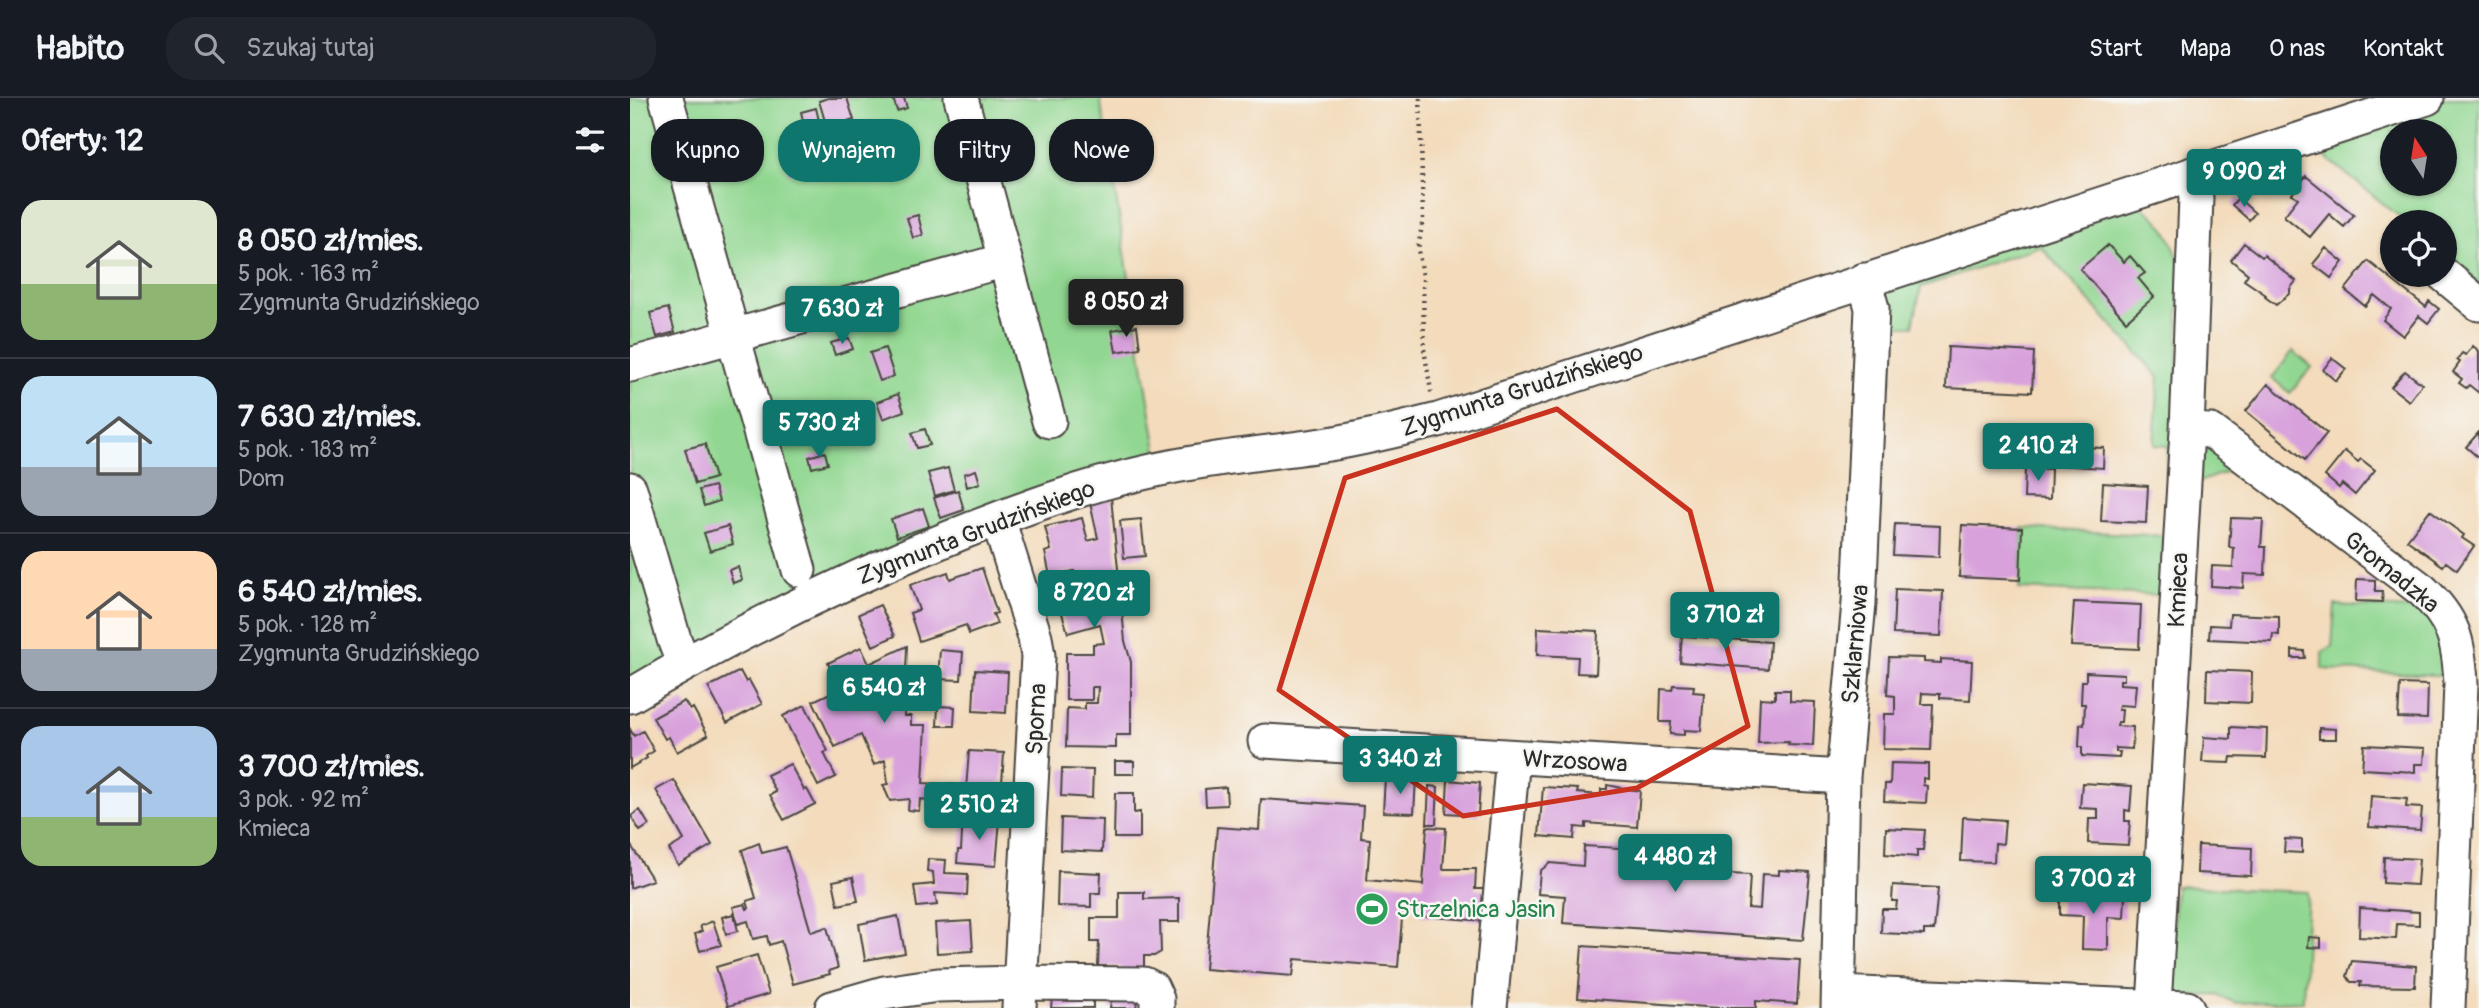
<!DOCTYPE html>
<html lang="pl">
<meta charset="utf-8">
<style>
body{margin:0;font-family:Pangolin,sans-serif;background:#20242c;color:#f1f3f6;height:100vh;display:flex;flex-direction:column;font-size:26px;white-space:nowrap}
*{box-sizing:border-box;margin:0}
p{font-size:23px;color:#9ea1a6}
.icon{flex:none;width:38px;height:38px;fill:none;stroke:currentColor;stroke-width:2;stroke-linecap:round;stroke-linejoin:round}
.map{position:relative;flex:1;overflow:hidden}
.sheet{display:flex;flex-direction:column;background:#171b24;width:630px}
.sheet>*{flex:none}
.top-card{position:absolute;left:21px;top:21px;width:665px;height:63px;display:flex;gap:14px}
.needle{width:46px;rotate:348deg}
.fabs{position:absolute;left:1750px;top:21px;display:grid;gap:14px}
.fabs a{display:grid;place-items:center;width:77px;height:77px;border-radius:50%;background:#171b24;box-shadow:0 2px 5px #0004;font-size:35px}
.price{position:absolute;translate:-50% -60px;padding:0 16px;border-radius:7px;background:#0f766e;color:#fff;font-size:23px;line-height:46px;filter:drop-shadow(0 2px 4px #0008)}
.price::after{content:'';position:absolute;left:50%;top:42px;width:21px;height:16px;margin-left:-10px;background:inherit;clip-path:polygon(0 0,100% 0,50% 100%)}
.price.selected{background:#222;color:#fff}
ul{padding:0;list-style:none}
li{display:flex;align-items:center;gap:21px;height:175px;padding:0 21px}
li+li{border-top:2px solid #363941}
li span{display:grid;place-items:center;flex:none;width:196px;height:140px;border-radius:21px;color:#555}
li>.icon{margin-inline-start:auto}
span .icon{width:84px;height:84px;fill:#fffc;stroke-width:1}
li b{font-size:30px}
h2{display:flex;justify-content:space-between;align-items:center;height:84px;padding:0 21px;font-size:30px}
.chip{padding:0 24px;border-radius:28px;background:#171b24;box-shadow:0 2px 5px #0004;font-size:24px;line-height:63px}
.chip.selected{background:#0f766e;color:#fff}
header{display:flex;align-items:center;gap:42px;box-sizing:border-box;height:98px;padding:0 35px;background:#171b24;border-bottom:2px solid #363941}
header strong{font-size:33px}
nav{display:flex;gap:38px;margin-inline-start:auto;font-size:24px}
.search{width:490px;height:63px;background:#20242c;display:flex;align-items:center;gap:18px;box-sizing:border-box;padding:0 24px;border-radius:28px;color:#9ea1a6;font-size:26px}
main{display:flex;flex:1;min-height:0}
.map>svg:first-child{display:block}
</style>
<header>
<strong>Habito</strong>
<div class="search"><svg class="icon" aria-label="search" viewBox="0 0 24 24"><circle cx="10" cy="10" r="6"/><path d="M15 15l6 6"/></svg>Szukaj tutaj</div>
<nav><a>Start</a><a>Mapa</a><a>O nas</a><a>Kontakt</a></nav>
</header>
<main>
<section class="sheet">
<h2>Oferty: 12<svg class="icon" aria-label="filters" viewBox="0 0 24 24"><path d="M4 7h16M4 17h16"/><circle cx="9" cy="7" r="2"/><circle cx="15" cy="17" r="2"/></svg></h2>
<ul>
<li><span style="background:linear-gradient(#dfe7d0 60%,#8fb573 0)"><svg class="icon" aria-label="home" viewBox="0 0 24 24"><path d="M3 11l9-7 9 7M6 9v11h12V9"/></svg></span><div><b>8 050 zł/mies.</b><p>5 pok. · 163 m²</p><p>Zygmunta Grudzińskiego</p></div></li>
<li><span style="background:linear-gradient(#bfe0f5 65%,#9aa5b1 0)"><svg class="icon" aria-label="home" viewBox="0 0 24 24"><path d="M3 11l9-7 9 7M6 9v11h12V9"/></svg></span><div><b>7 630 zł/mies.</b><p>5 pok. · 183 m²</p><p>Dom</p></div></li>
<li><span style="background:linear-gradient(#ffd9b3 70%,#9aa5b1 0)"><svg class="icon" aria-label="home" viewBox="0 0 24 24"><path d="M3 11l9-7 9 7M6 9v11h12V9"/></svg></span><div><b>6 540 zł/mies.</b><p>5 pok. · 128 m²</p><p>Zygmunta Grudzińskiego</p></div></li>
<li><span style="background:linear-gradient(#a9c7e8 65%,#8fb573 0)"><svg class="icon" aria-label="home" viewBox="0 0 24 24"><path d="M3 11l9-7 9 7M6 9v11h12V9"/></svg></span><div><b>3 700 zł/mies.</b><p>3 pok. · 92 m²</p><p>Kmieca</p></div></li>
</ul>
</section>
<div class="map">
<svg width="1849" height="910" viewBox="0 0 1849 910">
<rect width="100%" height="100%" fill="#f6f6f2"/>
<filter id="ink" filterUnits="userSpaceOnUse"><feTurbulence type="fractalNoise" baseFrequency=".0143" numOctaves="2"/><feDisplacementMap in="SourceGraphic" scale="14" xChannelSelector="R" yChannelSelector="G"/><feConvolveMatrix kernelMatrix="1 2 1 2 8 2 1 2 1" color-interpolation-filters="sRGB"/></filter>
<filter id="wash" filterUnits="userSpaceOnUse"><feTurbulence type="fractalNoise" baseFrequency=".00686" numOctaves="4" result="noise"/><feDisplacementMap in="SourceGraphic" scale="28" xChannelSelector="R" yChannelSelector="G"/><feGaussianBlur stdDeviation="1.57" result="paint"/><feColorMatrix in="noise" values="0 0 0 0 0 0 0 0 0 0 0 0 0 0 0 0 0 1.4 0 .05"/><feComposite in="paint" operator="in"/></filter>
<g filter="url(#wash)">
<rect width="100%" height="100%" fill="#f3dbbb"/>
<path fill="#91d791" stroke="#5e815e" stroke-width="2" fill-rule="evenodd" d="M0,0H470L529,365L0,582Z
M1788,0H1849V189L1835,170L1815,154V124H1776L1688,53L1610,79L1616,59ZM1762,33H1815V86H1762Z
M1504,104C1533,121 1541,136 1550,167L1545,376L1536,377L1538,348L1524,347L1529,279L1410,148L1291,189L1283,228H1264L1261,284L1252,283L1253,186Z
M1663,253L1682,269L1660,295L1642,280Z
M1566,313L1612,368L1566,385Z
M1392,430L1534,438L1531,497L1389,491Z
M1705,507L1782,511L1799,515L1822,578L1692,571V555L1702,548Z
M1546,788L1678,794L1673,903L1606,905L1587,897L1562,898L1546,895L1541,890Z"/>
<g id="blocks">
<path fill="#d8a1dc" d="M198,0H217L224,22L197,30L189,3Z
M263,0H274L277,10L267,13Z
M186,10L190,27L175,31L171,14Z
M220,36L225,55L211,59L206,40Z
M185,48L190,66L159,76L154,58Z
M225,57L228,66L211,71L208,61Z
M1676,78L1724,117L1714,129L1699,116L1680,139L1654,118L1668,100L1662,96Z
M1608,100L1625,115L1619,122L1602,107Z
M288,117L293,137L283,140L277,120Z
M1614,145L1632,159L1634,157L1666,183L1660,191V195L1646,207L1635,199L1636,197L1614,182L1618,176L1601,162Z
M1478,147L1494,164L1500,158L1515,175L1508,180L1524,199L1496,223L1450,171Z
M1696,150L1713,164L1701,180L1683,166Z
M1738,163L1796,209L1799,203L1809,211L1798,225L1789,218L1773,238L1753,222L1761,211L1744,197L1735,208L1715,192Z
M38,210L45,234L27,239L20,215Z
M507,228L510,250L486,254L482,232Z
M219,240L223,251L205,257L201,245Z
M1843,248L1849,253V295L1839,287L1836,290L1829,285L1832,281L1823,274L1830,264L1827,262L1832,255L1836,257Z
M1318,249L1404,254L1402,294L1316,290Z
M255,250L264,278L250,283L240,255Z
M1702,260L1716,271L1706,283L1693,272Z
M1775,273L1792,286L1779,303L1761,289Z
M1638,286L1697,335L1675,362L1616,313Z
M268,296L274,313L253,321L247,304Z
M295,331L300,347L287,350L282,335Z
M1849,334V360L1836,349Z
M75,346L85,380L65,386L55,351Z
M1429,348L1474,350L1473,370L1428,367Z
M1715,353L1728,364L1731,361L1745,372L1725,397L1712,386L1709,390L1695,378Z
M195,354L198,366L182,370L179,359Z
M318,370L324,392L305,398L298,375Z
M1395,370L1421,371L1420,401L1394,400Z
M346,372L350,385L337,389L334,376Z
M1473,385L1518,388L1516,425L1471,423Z
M84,388L89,403L74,408L69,392Z
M328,392L334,412L311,420L304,400Z
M481,399L495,543L501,564V637H486V650L436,649L437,610L455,611V605H467L468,589H462V602H436V555H463V546L474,545L470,526L438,535L428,502L463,492L461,484L448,487L444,473L420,478L415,454L421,452L415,429L452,420L458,443L468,440L460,405Z
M293,410L299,428L267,439L261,421Z
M1800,412L1834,437L1832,440L1844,448L1827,472L1816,464L1813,468L1777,442Z
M1601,420L1633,421L1631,449H1636L1635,477L1614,476L1613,490L1581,488L1582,468L1603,469L1604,450L1599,449Z
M511,421L515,458L494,460L490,423Z
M1265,426L1310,428L1309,459L1263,457Z
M1332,427L1392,430L1390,482L1329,479Z
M98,428L103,446L80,453L74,435Z
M108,469L112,482L103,485L99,472Z
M352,470L367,515L363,516L367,526L339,536L336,527L289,543L280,515L289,512L280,487L318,474L320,481Z
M1727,481L1745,482V493H1753L1752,504L1726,503Z
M1265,491L1313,493L1311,538L1263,536Z
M1444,504L1511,507L1509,551L1441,548Z
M250,507L265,538L243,548L229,516Z
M1600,516L1649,518V537L1643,536L1642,544L1579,541L1580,527L1599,528Z
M908,530L968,533L966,576L947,575L948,559L907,557Z
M1052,538L1140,544L1138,571L1050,564Z
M277,548L276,573L288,574L287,586L275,585L274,618H281V627H296L293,685L326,687L325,703H329L328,716L298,715V702L290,701L289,713L278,712L279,701L260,703L253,687L258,686L255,662L244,667L231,637L205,649L183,603L209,591L198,565L231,549L239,566Z
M310,552L333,554L331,582L308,581Z
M1662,552L1674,553L1675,560H1662Z
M1259,559L1294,560V564L1311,565V561L1342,563L1340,602L1310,600V596L1292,595L1291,606H1303L1301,652L1253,651L1254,616H1265V598L1257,597Z
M345,572L378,574L376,615L343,613Z
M1577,572L1622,574L1621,605L1576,603Z
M110,573L116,584L119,582L132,606L97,625L78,589Z
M1456,574L1494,576V582H1490V586L1506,587L1504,608L1489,607L1488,612H1492L1491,624H1488L1487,628L1503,629L1502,651L1486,650V654H1490L1489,660L1452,658V649H1449L1450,626L1454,627L1455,606H1451L1452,583H1456Z
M1770,586L1798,587L1797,621L1768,620Z
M1043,587L1064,588L1063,594L1074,595L1071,633L1054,632V637L1040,636L1041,624H1030L1031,591L1042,592Z
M1145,592H1160V603L1185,604L1183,648L1158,647L1159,644L1128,645L1130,600L1145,601Z
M54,603L60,612L63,610L78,637L47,654L39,639L35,641L23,620Z
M175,607L198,653L194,655L206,679L188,688L153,618Z
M308,608L325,609L324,628H307Z
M1601,629L1637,631L1636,660L1601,659L1600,665L1572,664L1574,639L1601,641Z
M1689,630L1706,631V641H1689Z
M0,631L4,638L13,633L24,653L16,658L17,660L0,670Z
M1734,647L1795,650L1794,666H1785V674L1732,671Z
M339,653L374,655L372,685L369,684V694L336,692Z
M485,663H504V676H485Z
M1261,665L1298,666V681L1293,680V687L1297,688L1296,705L1254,703L1255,686H1260Z
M160,666L174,692L177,691L185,706L154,722L140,697L146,694L137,677Z
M432,671L463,672L462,700L431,698Z
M755,680L786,681L784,715L753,714Z
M44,682L82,747L48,767L39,751L54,742L26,692Z
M818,682L850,685L848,717L816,715Z
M1452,685L1502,688L1500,713L1495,712V723H1500L1498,747L1458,745L1459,721H1468V711L1450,710Z
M977,687L1010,693L1007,729L956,725V730L945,729L944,741L909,738L913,689L948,691L947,695L971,697V691H977Z
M799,688L808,689L806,726H797Z
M596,689L597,707L576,708L575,691Z
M485,695H504V715L510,714V740H484Z
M1741,698L1777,701L1776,709L1792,710L1790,732L1739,729Z
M631,701L733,708L731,740L740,741L737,782L793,787L797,729L816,730L813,771H846L845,791H856L854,823L791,818L792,809L773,808L768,869L665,861L663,878L575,871L587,729L629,732Z
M10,712L19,727L10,733L1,718Z
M333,719L370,721L366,768L327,765L328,752H331Z
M1333,719L1375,722L1373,746L1365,745L1364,764L1331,763Z
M431,720L473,722L472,754L430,752Z
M1256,730L1295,732L1293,752H1287V759L1255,756Z
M1655,741L1672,742V755L1654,754Z
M129,745L132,755L156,749L181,834L197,829L208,870L199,873L200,876L163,886L151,843L139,847L137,838L123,841L118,823L108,826L103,809L115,806L117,811L119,810L117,803L126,800L112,752Z
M0,746L23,782L0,790Z
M1008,746L1077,751L1075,775L1120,777L1118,810L1130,811L1132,776L1149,777V772L1180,774L1173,842L933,825L935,798L908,796L910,773L920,765L953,768L954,748L1008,751Z
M1568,747L1622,750L1621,778L1567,775Z
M1754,759L1789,761L1787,787L1753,785Z
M298,761L316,762L315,775L338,776L337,797L305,795L307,807L287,809L284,788L304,786L303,774L297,773Z
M428,773L471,775L470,795H461V809L427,808Z
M223,779L228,803L208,807L203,783Z
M1263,787L1308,790L1304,832H1294V837L1251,835L1252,811H1266L1267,803H1262Z
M489,794H514V801L549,800V824H530L531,854L524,858H514V879L491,878V869L468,868L469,844H461V820H489Z
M1430,795L1495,798L1494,820L1478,819V852L1452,851L1453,818L1430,817Z
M1730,810L1789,814V827L1767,826L1766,841L1729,839Z
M104,816L108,833L96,836L92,819Z
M268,818L275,855L235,862L229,826Z
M83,823L91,847L70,853L65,836L72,833L70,828Z
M341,823L343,853L307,855L305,825Z
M1679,839L1691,840V850L1678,849Z
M952,848L1170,862L1167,906L1126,903V910H1090L948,900Z
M127,857L139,896L98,908L86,869Z
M1722,863L1786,868L1785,889L1730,888L1731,884H1721L1717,878Z
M422,901L463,902V910H421Z
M481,903H507L506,910H480Z"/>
</g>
</g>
<g filter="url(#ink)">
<use href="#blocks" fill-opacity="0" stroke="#494541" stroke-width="2"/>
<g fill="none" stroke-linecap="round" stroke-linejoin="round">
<defs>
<path id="minor" d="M36,0L169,472
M331,0L419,323
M1814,177L1849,206
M0,267L375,162
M1557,332L1581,333L1792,492C1824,522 1829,543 1831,586L1818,910
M0,391L44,541L54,567
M368,421L405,539L408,558L389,910
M0,598C106,535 217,481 331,435C392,411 453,388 517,374C577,360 639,355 699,346C736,340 772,331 808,322L1797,0
M635,643L1213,679
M1209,895L1557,910
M1524,908L1557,332L1566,100L1562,76
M202,910L254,895L308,887L391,885L514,886L522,890L527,901V910
M860,910L883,659
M1208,910L1213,679L1229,505L1242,210L1234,182"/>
</defs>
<use href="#minor" stroke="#494541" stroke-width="37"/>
<path stroke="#494541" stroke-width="4.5" stroke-dasharray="2 5" stroke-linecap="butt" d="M790,0L793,121L788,151L793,178L794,251L802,299"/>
<use href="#minor" stroke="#fff" stroke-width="33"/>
</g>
</g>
<path fill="none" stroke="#c8321e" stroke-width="5" stroke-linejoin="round" d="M927,311L1060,413L1118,628L1007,690L833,718L649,592L715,380Z"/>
<defs>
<symbol id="stadium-disc" viewBox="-11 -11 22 22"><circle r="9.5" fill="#2e9e5b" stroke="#f6f6f2"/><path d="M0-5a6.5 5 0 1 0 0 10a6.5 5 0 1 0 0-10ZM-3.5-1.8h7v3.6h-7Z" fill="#fff"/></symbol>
</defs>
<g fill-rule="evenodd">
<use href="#stadium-disc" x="723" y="792" width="38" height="38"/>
</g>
<g text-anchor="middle" stroke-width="5" stroke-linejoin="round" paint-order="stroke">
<g font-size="24" fill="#2b2b2b" stroke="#f6f6f2">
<text transform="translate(892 292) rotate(-18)" y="8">Zygmunta Grudzińskiego</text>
<text transform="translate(346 434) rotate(-21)" y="8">Zygmunta Grudzińskiego</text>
<text transform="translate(1762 474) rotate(39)" y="8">Gromadzka</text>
<text transform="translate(1548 492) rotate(-87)" y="8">Kmieca</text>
<text transform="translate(1225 546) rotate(-85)" y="8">Szklarniowa</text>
<text transform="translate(406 621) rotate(-87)" y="8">Sporna</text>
<text transform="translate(945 663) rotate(3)" y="8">Wrzosowa</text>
</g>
<g font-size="24" fill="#27864d" stroke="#f6f6f2" text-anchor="start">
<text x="766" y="819">Strzelnica Jasin</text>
</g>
</g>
</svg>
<div class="fabs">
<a><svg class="needle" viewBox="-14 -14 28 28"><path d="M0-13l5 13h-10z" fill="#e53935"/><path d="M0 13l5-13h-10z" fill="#9ea1a6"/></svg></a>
<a><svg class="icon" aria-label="locate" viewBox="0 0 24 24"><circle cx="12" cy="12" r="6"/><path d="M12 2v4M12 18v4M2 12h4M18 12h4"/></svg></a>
</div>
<b class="price" style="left:1614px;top:111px">9 090 zł</b>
<b class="price selected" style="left:496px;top:241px">8 050 zł</b>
<b class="price" style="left:212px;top:248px">7 630 zł</b>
<b class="price" style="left:189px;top:362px">5 730 zł</b>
<b class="price" style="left:1408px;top:385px">2 410 zł</b>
<b class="price" style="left:464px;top:532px">8 720 zł</b>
<b class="price" style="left:1095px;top:554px">3 710 zł</b>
<b class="price" style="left:254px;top:627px">6 540 zł</b>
<b class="price" style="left:770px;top:698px">3 340 zł</b>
<b class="price" style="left:349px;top:744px">2 510 zł</b>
<b class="price" style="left:1045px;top:796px">4 480 zł</b>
<b class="price" style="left:1463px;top:818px">3 700 zł</b>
<div class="top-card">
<a class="chip">Kupno</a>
<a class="chip selected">Wynajem</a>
<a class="chip">Filtry</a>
<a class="chip">Nowe</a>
</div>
</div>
</main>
